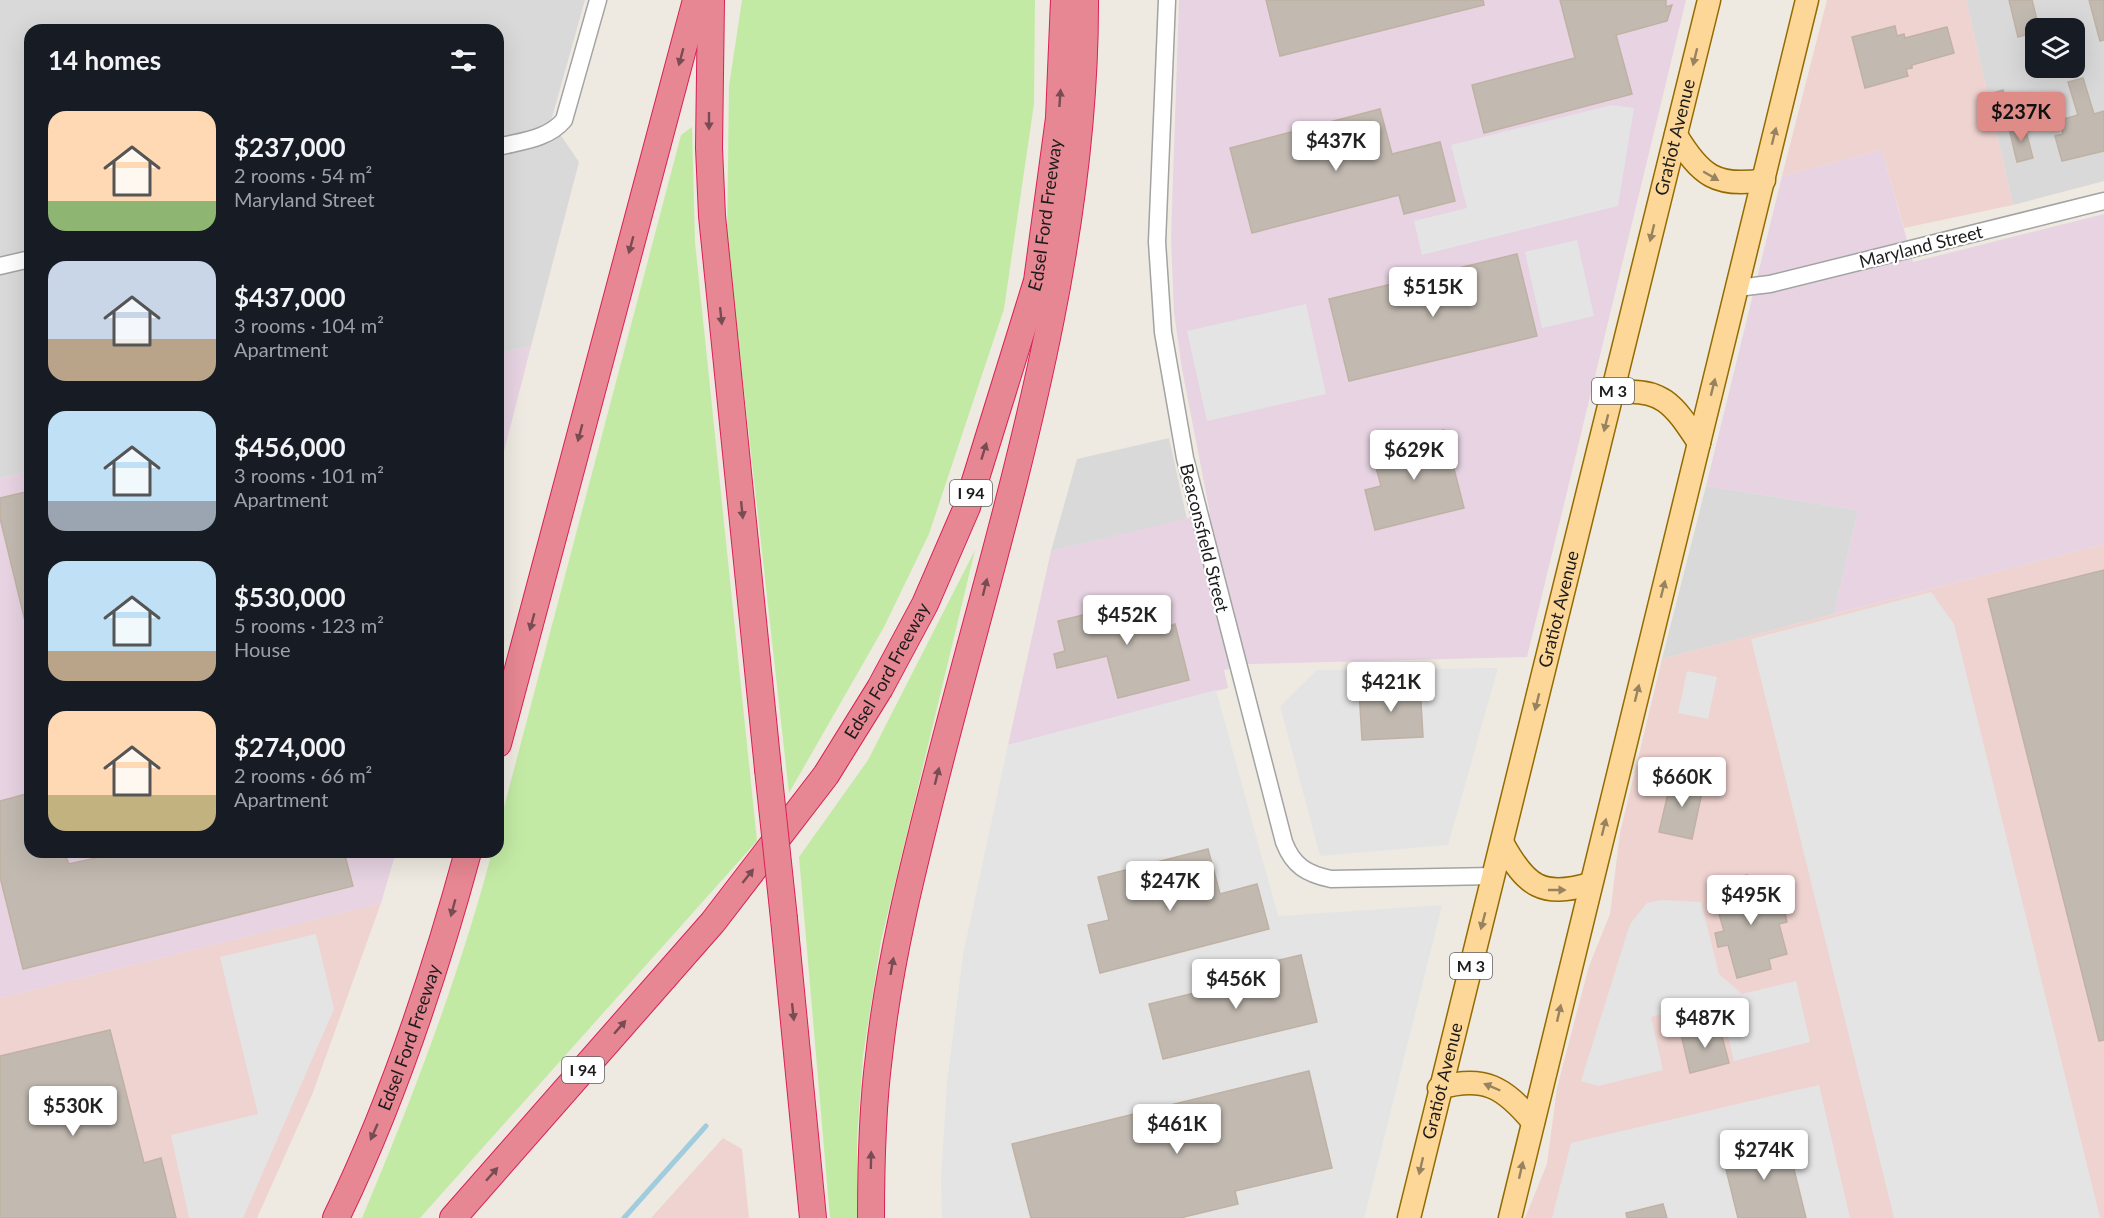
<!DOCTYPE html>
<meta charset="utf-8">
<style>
body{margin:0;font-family:Lato,sans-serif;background:#20242c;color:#f1f3f6;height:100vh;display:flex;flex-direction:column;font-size:22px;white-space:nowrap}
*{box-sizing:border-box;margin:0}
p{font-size:20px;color:#9ea1a6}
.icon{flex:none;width:33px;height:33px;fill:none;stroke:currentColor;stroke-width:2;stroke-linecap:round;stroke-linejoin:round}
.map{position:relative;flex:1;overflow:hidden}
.sheet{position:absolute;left:24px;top:24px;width:480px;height:834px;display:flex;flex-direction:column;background:#171b24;border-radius:18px;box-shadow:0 6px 24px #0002}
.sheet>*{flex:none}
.buttons{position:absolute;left:2025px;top:18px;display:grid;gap:12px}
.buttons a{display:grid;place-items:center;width:60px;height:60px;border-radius:12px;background:#171b24;box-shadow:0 6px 24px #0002;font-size:30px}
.price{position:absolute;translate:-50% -51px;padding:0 14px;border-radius:6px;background:#fff;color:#222;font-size:20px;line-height:39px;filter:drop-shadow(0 2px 3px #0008)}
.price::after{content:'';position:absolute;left:50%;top:36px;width:18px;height:14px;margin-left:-9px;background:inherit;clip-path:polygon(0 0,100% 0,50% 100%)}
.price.active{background:#df8b87;color:#111}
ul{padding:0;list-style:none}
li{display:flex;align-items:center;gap:18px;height:150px;padding:0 24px}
li span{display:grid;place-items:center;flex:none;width:168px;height:120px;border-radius:18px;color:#555}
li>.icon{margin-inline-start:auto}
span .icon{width:72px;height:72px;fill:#fffc;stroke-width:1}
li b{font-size:26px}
h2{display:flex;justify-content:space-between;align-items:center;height:72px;padding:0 24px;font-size:26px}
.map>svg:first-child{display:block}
</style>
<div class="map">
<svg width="2104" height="1218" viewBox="0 0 2104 1218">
<rect width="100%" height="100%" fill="#eeeae1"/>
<path fill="#dad9d9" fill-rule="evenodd" d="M0,0H585L551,121L579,162L531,346L498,354V30H30V471L0,478Z
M1966,0H2104V181L2013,205ZM2036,28H2074V68H2036Z
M1169,438L1187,519L1051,551L1077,459Z
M1706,486L1858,510L1834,614L1662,659Z"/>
<path fill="#efd3d0" d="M1827,0H1966L2013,205L1904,228L1882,150L1782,176Z
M2104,544V1218H1525L1547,1164L1557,1088L1589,966L1610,914L1620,833L1662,659Z
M381,903L312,1095L257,1218H0V998Z
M723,1138L742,1149L749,1218H651Z"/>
<path fill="#e7d3e2" d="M1179,0H1686L1527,657L1248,664L1224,670L1228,688L1008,745L1051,551L1210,513L1182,369L1174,312L1171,238Z
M1882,150L1913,262L2104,214V544L1834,614L1858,510L1706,486L1782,176Z
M531,346L498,475V354Z
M30,471V852H396L381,903L0,998V478Z"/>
<path fill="#c3eaa5" d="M742,0H1035L1034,104L1004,309L929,534L884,627L789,793L727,239L729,86Z
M692,127L695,242L757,841L420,1218H362C412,1099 459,977 492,852H498V830L681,135Z
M975,550L881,941L863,1056L857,1140V1218H830L799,857L868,760Z"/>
<path fill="#e4e4e4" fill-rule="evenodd" d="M1612,105L1634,108L1618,206L1422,255L1414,221L1467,208L1451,145Z
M1577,240L1594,316L1542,328L1525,252Z
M1306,304L1326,394L1207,421L1187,331Z
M1931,592L1954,624L2100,1218H1894L1751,639Z
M1498,668L1448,845L1320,856L1280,706L1317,670ZM1419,686L1422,736L1362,740L1359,689Z
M1687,671L1717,677L1708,719L1678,713Z
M1216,690L1278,916L1442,905L1364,1218H1180L1229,1165L1258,1186L1332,1168L1308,1071L1013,1143L1031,1218H942L941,1178L947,1082L963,955L1008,745ZM1208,849L1220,894L1257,885L1268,930L1101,972L1088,926L1109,920L1098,877ZM1301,955L1317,1022L1163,1059L1150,1004L1248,980L1245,968Z
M1662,900L1701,902L1719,974L1742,994L1796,981L1810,1042L1734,1061L1719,1000L1651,1017L1663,1070L1598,1086L1581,1081L1630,924L1647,903Z
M316,934L334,1009L243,1218H189L171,1135L258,1114L220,957Z
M1819,1085L1850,1218H1552L1571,1143Z"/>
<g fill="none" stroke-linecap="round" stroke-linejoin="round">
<path stroke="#a0ccdd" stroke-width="5" d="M624,1218L706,1126"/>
</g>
<path fill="#c2bab1" stroke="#bfb1a3" stroke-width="1.5" d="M1266,0H1483L1484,5L1280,56Z
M1560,0H1666V7L1672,5L1667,21L1616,35L1632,94L1484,133L1472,85L1575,58Z
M2009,0H2032L2039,28H2036V32L2018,37Z
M2089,0H2104V40L2100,41Z
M1895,26L1897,36L1904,34L1905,38L1947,27L1954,53L1912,65V68L1906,69L1908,76L1865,88L1852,37Z
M2083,78L2094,114L2104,111V151L2062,161L2055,136L2063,134L2060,120L2078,115L2068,82Z
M2003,90L2007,106L1994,109L1990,94Z
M1380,109L1392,154L1440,142L1455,201L1404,214L1399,195L1252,233L1230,148Z
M2024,124L2033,158L2017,162L2009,128Z
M1517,254L1537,336L1349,381L1329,299Z
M1444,430L1464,508L1375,530L1365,490L1381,486L1371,448Z
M30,491V621H25L0,518V498Z
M2104,570V1040L2099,1041L1988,599Z
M1162,596L1170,626L1175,624L1189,680L1118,698L1107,656L1057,668L1054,654L1065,651L1058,621Z
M1420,686L1423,737L1362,740L1359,689Z
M1672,776L1704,783L1692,839L1659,832Z
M30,793V852H64L69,864L109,855V852H344L353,886L23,969L0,877V801Z
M1208,849L1220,894L1257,884L1269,929L1100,973L1088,925L1109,920L1098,877Z
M1747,875L1752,890L1771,885L1775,902L1782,900L1787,922L1779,924L1787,954L1769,959L1771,969L1737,978L1728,945L1718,947L1715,933L1724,931L1715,900L1726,897L1722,882Z
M1301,955L1317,1022L1163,1059L1149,1004L1248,980L1245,968Z
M1719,1025L1729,1063L1690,1073L1681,1034Z
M110,1030L144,1163L161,1158L176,1218H0V1056Z
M1309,1071L1332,1168L1235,1191L1238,1204L1180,1218H1031L1012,1144Z
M1786,1137L1806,1218H1738L1722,1153Z
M1663,1204L1667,1218H1627L1626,1213Z"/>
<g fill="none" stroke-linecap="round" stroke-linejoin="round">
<defs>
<path id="minor" d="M1167,0L1157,242L1163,332L1185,458L1284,842C1293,866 1307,874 1331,879L1494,876
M498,147C522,141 548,139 564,120L598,0
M0,266L30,259
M1737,288L1770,284L2104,201"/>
<g id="major">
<path d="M1676,135C1700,175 1716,188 1764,180"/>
<path d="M1613,393C1662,386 1674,405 1699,443"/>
<path d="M1503,844C1526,886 1542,898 1590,884"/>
<path d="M1439,1088C1484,1075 1504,1087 1533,1122"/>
<path id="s1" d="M1409,1218L1709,0"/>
<path d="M1510,1218L1807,0"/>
</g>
<g id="highway">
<path d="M711,0L709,148L712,216L768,769"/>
<path d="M498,744L696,0"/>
<path d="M784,919L813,1218"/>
<path id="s2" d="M336,1218C393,1101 434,977 468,852"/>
<path id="s3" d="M453,1218L713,922L826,775L880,688L925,604L967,507L1037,281L1059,118L1064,0"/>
<path d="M871,1218C871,1164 872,1110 879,1056C890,954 916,856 941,757C1005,509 1086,259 1085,0"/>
</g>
</defs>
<use href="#minor" stroke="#a3a3a3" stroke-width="19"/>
<use href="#major" stroke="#946b00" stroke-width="25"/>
<use href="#highway" stroke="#da2056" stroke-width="28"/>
<use href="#minor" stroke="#fff" stroke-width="16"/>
<use href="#major" stroke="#fdd797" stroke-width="22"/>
<use href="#highway" stroke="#e78793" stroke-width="26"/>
<defs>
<path id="highway-bridge" d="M768,769L784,919"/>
</defs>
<use href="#highway-bridge" stroke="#da2056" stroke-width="28" stroke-linecap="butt"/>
<use href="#highway-bridge" stroke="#e78793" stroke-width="26"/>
</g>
<defs><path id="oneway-solid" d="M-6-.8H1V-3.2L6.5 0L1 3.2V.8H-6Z" transform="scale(1.5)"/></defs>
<g fill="#774c52">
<use href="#oneway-solid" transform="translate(681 57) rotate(105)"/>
<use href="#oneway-solid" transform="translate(1060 98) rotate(-86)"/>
<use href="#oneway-solid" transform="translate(709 121) rotate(90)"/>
<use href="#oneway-solid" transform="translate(631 245) rotate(105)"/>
<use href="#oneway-solid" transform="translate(721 316) rotate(84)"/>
<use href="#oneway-solid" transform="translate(580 433) rotate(105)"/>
<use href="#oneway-solid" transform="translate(984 451) rotate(-73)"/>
<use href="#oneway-solid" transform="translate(742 510) rotate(84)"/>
<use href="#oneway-solid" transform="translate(985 587) rotate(-76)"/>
<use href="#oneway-solid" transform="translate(532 622) rotate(105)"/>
<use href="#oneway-solid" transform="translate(937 776) rotate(-76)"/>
<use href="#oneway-solid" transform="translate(748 876) rotate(-52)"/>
<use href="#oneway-solid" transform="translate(453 908) rotate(105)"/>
<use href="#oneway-solid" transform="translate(892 966) rotate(-80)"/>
<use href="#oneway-solid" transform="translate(793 1012) rotate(84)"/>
<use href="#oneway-solid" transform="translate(620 1027) rotate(-49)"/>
<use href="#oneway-solid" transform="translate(374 1132) rotate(114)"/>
<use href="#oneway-solid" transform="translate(871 1160) rotate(-89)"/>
<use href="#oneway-solid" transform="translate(492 1174) rotate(-49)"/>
</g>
<g fill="#988360">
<use href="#oneway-solid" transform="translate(1695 57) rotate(104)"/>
<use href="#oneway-solid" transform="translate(1774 136) rotate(-76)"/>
<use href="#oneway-solid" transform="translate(1711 176) rotate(30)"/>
<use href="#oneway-solid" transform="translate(1652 233) rotate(104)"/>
<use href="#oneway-solid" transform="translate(1713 387) rotate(-76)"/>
<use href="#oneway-solid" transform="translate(1606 423) rotate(104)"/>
<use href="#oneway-solid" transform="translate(1663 589) rotate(-76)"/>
<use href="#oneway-solid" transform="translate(1637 693) rotate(-76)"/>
<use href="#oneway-solid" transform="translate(1537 702) rotate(104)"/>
<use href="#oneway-solid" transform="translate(1604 827) rotate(-76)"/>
<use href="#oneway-solid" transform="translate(1557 890)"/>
<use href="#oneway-solid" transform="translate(1483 921) rotate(105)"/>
<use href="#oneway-solid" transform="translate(1559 1013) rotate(-77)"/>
<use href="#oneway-solid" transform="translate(1492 1087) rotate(-157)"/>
<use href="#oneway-solid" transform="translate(1421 1166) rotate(103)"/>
<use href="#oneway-solid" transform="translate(1521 1170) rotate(-77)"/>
</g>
<g text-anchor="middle" stroke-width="4.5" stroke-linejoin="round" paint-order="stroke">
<g fill="#fff" stroke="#606060" stroke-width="1.5">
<rect x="1592" y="378" width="42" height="26" rx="4.5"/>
<rect x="950" y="480" width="42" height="26" rx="4.5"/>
<rect x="1450" y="953" width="42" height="26" rx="4.5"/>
<rect x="562" y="1057" width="42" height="26" rx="4.5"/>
</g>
<g font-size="16" font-weight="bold" fill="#1c1c1c">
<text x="1613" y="397">M 3</text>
<text x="971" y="499">I 94</text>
<text x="1471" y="972">M 3</text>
<text x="583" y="1076">I 94</text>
</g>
<g font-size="18" fill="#1c1c1c" stroke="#fff">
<text dy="6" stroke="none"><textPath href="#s1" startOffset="1113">Gratiot Avenue</textPath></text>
<text dy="6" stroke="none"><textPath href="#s3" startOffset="1186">Edsel Ford Freeway</textPath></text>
<text transform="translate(1921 247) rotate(-14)" y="6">Maryland Street</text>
<text transform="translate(1204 538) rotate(76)" y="6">Beaconsfield Street</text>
<text dy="6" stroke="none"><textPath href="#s1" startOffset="627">Gratiot Avenue</textPath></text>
<text dy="6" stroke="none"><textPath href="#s3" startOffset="700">Edsel Ford Freeway</textPath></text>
<text dy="6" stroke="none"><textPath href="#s2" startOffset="195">Edsel Ford Freeway</textPath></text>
<text dy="6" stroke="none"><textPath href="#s1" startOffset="141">Gratiot Avenue</textPath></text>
</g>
</g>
</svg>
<div class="buttons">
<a><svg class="icon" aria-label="layers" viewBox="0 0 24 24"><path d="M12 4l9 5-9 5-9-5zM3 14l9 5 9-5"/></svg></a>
</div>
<b class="price active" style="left:2021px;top:143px">$237K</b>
<b class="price" style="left:1336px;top:172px">$437K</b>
<b class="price" style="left:1433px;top:318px">$515K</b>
<b class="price" style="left:1414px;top:481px">$629K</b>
<b class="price" style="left:1127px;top:646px">$452K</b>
<b class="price" style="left:1391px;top:713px">$421K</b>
<b class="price" style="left:1682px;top:808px">$660K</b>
<b class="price" style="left:1170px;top:912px">$247K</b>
<b class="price" style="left:1751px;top:926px">$495K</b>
<b class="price" style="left:1236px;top:1010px">$456K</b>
<b class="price" style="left:1705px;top:1049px">$487K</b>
<b class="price" style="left:73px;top:1137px">$530K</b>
<b class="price" style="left:1177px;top:1155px">$461K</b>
<b class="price" style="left:1764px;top:1181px">$274K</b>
<section class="sheet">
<h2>14 homes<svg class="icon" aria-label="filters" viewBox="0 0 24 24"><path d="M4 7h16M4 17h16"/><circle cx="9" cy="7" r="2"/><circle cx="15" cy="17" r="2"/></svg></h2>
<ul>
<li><span style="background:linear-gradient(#ffd9b3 75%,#8fb573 0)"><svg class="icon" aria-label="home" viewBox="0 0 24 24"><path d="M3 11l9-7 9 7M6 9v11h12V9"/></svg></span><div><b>$237,000</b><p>2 rooms · 54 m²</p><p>Maryland Street</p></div></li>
<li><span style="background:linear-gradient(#c9d6e8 65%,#b9a48a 0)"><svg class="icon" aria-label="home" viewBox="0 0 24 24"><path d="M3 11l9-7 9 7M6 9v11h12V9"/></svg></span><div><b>$437,000</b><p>3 rooms · 104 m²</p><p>Apartment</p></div></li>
<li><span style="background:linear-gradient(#bfe0f5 75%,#9aa5b1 0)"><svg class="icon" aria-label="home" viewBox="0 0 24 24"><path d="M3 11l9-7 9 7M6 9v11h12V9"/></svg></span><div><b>$456,000</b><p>3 rooms · 101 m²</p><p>Apartment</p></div></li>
<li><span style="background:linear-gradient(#bfe0f5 75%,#b9a48a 0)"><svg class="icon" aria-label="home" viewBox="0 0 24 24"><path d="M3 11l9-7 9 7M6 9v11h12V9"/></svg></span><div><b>$530,000</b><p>5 rooms · 123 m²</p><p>House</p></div></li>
<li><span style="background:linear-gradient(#ffd9b3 70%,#c2b280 0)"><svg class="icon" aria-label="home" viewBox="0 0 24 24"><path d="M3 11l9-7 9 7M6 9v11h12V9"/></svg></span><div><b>$274,000</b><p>2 rooms · 66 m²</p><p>Apartment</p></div></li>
</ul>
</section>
</div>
